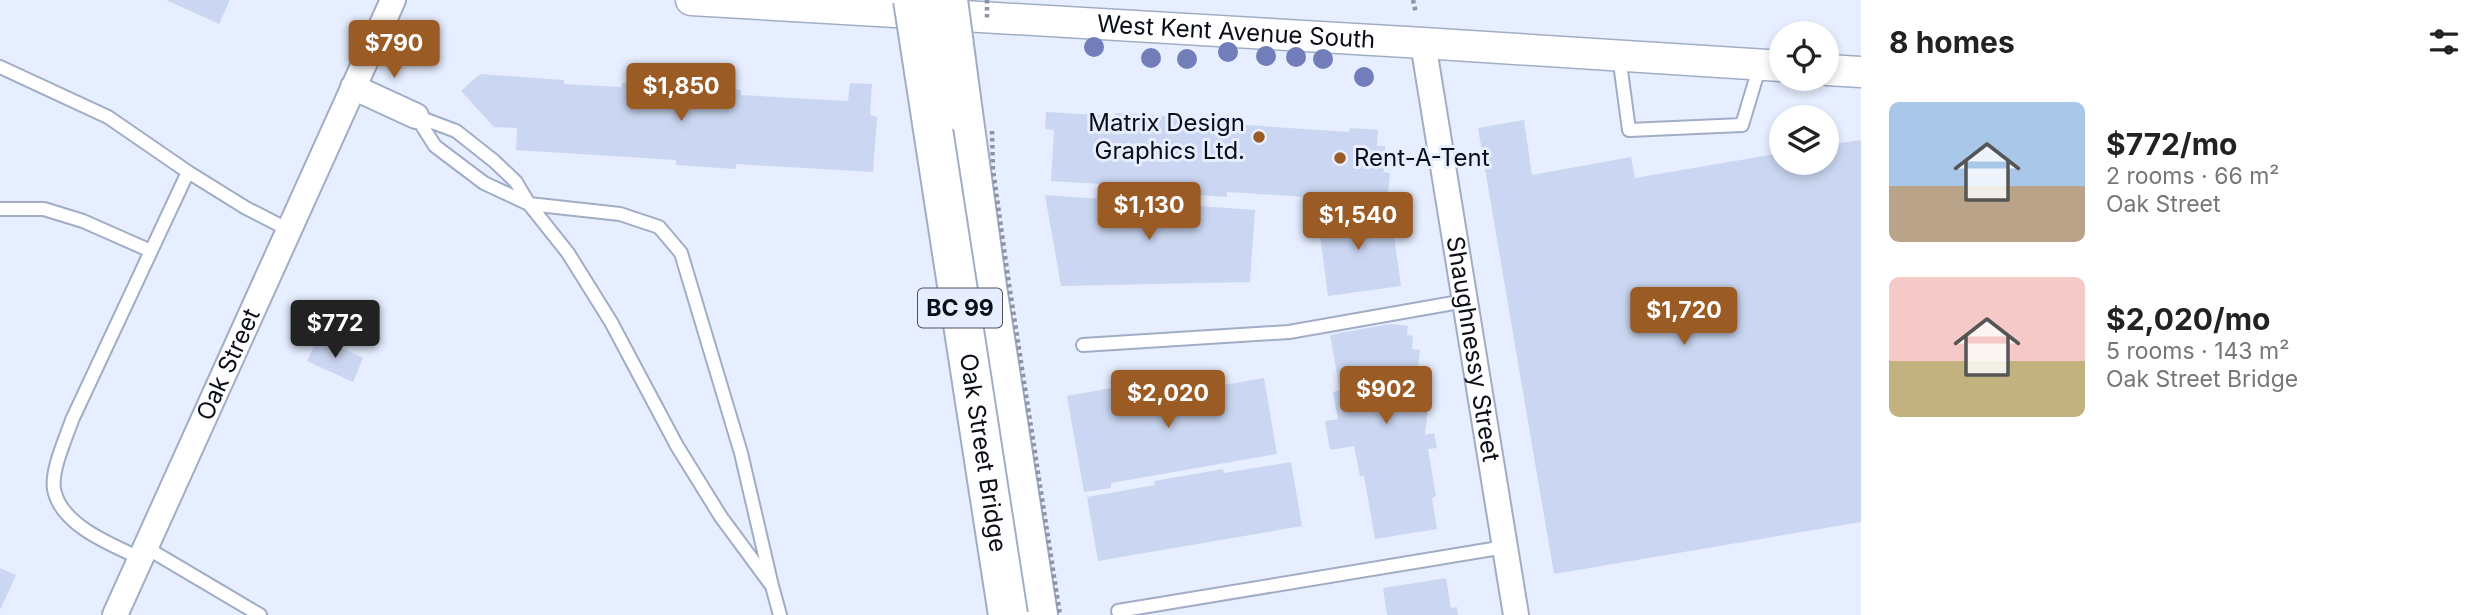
<!DOCTYPE html>
<meta charset="utf-8">
<style>
body{margin:0;font-family:Inter,sans-serif;background:#f6f6f6;color:#222;height:100vh;display:flex;flex-direction:column;font-size:26px;white-space:nowrap}
*{box-sizing:border-box;margin:0}
p{font-size:23px;color:#767676}
.icon{flex:none;width:38px;height:38px;fill:none;stroke:currentColor;stroke-width:2;stroke-linecap:round;stroke-linejoin:round}
.map{position:relative;flex:1;overflow:hidden}
.panel{display:flex;flex-direction:column;background:#fff;width:630px}
.panel>*{flex:none}
.tools{position:absolute;left:1769px;top:21px;display:grid;gap:14px}
.tools a{display:grid;place-items:center;width:70px;height:70px;border-radius:50%;background:#fff;box-shadow:0 4px 10px #0003;font-size:35px}
.price{position:absolute;translate:-50% -60px;padding:0 16px;border-radius:7px;background:#9b5b25;color:#fff;font-size:23px;line-height:46px;filter:drop-shadow(0 2px 4px #0008)}
.price::after{content:'';position:absolute;left:50%;top:42px;width:21px;height:16px;margin-left:-10px;background:inherit;clip-path:polygon(0 0,100% 0,50% 100%)}
.price.active{background:#222;color:#fff}
ul{padding:0;list-style:none}
li{display:flex;align-items:center;gap:21px;height:175px;padding:0 28px}
li span{display:grid;place-items:center;flex:none;width:196px;height:140px;border-radius:10px;color:#555}
li>.icon{margin-inline-start:auto}
span .icon{width:84px;height:84px;fill:#fffc;stroke-width:1}
li b{font-size:30px}
h2{display:flex;justify-content:space-between;align-items:center;height:84px;padding:0 28px;font-size:30px}
main{display:flex;flex:1;min-height:0}
.map>svg:first-child{display:block}
</style>
<main>
<div class="map">
<svg width="1861" height="615" viewBox="0 0 1861 615">
<rect width="100%" height="100%" fill="#e6eeff"/>
<path fill="#cbd7f2" d="M166,0H230L219,24Z
M480,74L564,80V84L622,87V83L741,90V95L848,101L850,83L872,84L870,115L877,117L873,172L736,164V169L676,165V160L516,150L517,128L494,127L461,91Z
M1046,112L1115,116V113L1231,120V124L1349,132L1350,128L1378,130L1377,146H1385L1384,172L1390,173L1387,202L1227,192V197L1168,193V188L1051,181L1054,130L1045,129Z
M1524,120L1532,175L1631,157L1635,178L1782,153V163H1827V145L1861,140V522L1554,574L1478,128Z
M1045,195L1255,210L1250,282L1061,286Z
M1317,211L1391,215L1401,286L1328,296Z
M1390,324L1408,326L1407,335L1413,336L1412,349L1420,350L1417,377H1425L1422,404L1428,405L1425,435L1434,433L1437,448L1428,449L1436,496L1432,498L1437,529L1375,539L1364,476H1360L1354,446L1330,450L1325,421L1338,419L1333,392L1340,390L1330,335Z
M318,337L363,358L353,382L307,361Z
M1264,378L1277,454L1111,483V488L1084,492L1067,396L1122,386L1123,390L1137,388V391L1180,384V388L1194,385L1195,390Z
M1291,462L1302,526L1098,561L1087,497L1155,485L1154,481L1223,469L1224,473Z
M0,568L16,575L0,610Z
M1446,578L1451,608L1457,607L1458,615H1387L1383,588Z"/>
<g fill="none" stroke-linecap="round" stroke-linejoin="round">
<defs>
<path id="service" d="M1619,56L1629,130L1742,125L1760,65
M0,67L108,117L188,172L246,208L289,230
M416,116L435,146L484,183L529,204L620,214L659,227L681,253L741,453L772,586
M416,116L456,131L494,161L516,182L529,204L568,253L611,322L677,446L721,517L772,586L780,615
M0,209H44L83,221L151,251
M1083,345L1289,332L1465,301
M145,547L260,615
M140,558C112,545 60,525 54,489C51,470 66,438 72,420L188,172
M1118,611L1505,547"/>
<g id="minor">
<path id="s1" d="M1423,43L1516,615"/>
<path d="M353,87L416,116"/>
<path id="s2" d="M115,615L393,0"/>
</g>
<g id="tertiary">
<path id="s3" d="M691,0L1423,43L1782,66"/>
<path d="M1827,70L1861,72"/>
</g>
<path id="trunk" d="M963,113L987,287L1038,615"/>
</defs>
<use href="#service" stroke="#a1adc7" stroke-width="16"/>
<use href="#minor" stroke="#a1adc7" stroke-width="28"/>
<use href="#tertiary" stroke="#a1adc7" stroke-width="33"/>
<use href="#trunk" stroke="#a1adc7" stroke-width="42"/>
<path stroke="#8d94a2" stroke-width="4.5" stroke-dasharray="3.5 3.5" stroke-linecap="butt" d="M1413,0L1416,13"/>
<use href="#service" stroke="#fff" stroke-width="12"/>
<use href="#minor" stroke="#fff" stroke-width="24"/>
<use href="#tertiary" stroke="#fff" stroke-width="30"/>
<use href="#trunk" stroke="#fff" stroke-width="38"/>
<defs>
<g id="trunk-bridge">
<path id="s4" d="M913,0L1008,615"/>
<path d="M948,0L963,113"/>
</g>
</defs>
<use href="#trunk-bridge" stroke="#a1adc7" stroke-width="42" stroke-linecap="butt"/>
<path stroke="#8d94a2" stroke-width="4.5" stroke-dasharray="3.5 3.5" stroke-linecap="butt" d="M987,0V21
M992,131L993,170L1009,284L1060,615"/>
<use href="#trunk-bridge" stroke="#fff" stroke-width="38"/>
</g>
<g fill="#717eb9">
<circle cx="1094" cy="47" r="10"/>
<circle cx="1228" cy="52" r="10"/>
<circle cx="1266" cy="56" r="10"/>
<circle cx="1296" cy="57" r="10"/>
<circle cx="1151" cy="58" r="10"/>
<circle cx="1187" cy="59" r="10"/>
<circle cx="1323" cy="59" r="10"/>
<circle cx="1364" cy="77" r="10"/>
</g>
<g fill="#9b5b25" stroke="#e6eeff" stroke-width="2.5">
<circle cx="1259" cy="137" r="7"/>
<circle cx="1340" cy="158" r="7"/>
</g>
<g text-anchor="middle" stroke-width="6" stroke-linejoin="round" paint-order="stroke">
<rect fill="#e6eeff" stroke="#4c515d" stroke-width="2" x="918" y="288.5" width="84" height="39" rx="5"/>
<g font-size="23" font-weight="bold" fill="#0a0e17">
<text x="960" y="316">BC 99</text>
</g>
<g font-size="24" fill="#0a0e17" stroke="#e6eeff">
<text dy="8" stroke="none"><textPath href="#s3" startOffset="546">West Kent Avenue South</textPath></text>
<text dy="8" stroke="none"><textPath href="#s1" startOffset="310">Shaughnessy Street</textPath></text>
<text dy="8" stroke="none"><textPath href="#s2" startOffset="275">Oak Street</textPath></text>
<text dy="8" stroke="none"><textPath href="#s4" startOffset="458">Oak Street Bridge</textPath></text>
</g>
<g font-size="24" fill="#0a0e17" stroke="#e6eeff" text-anchor="end">
<text x="1245" y="131">Matrix Design<tspan x="1245" dy="28">Graphics Ltd.</tspan></text>
<text x="1354" y="166" text-anchor="start">Rent-A-Tent</text>
</g>
</g>
</svg>
<div class="tools">
<a><svg class="icon" aria-label="locate" viewBox="0 0 24 24"><circle cx="12" cy="12" r="6"/><path d="M12 2v4M12 18v4M2 12h4M18 12h4"/></svg></a>
<a><svg class="icon" aria-label="layers" viewBox="0 0 24 24"><path d="M12 4l9 5-9 5-9-5zM3 14l9 5 9-5"/></svg></a>
</div>
<b class="price" style="left:394px;top:80px">$790</b>
<b class="price" style="left:681px;top:123px">$1,850</b>
<b class="price" style="left:1149px;top:242px">$1,130</b>
<b class="price" style="left:1358px;top:252px">$1,540</b>
<b class="price" style="left:1684px;top:347px">$1,720</b>
<b class="price active" style="left:335px;top:360px">$772</b>
<b class="price" style="left:1386px;top:426px">$902</b>
<b class="price" style="left:1168px;top:430px">$2,020</b>
</div>
<section class="panel">
<h2>8 homes<svg class="icon" aria-label="filters" viewBox="0 0 24 24"><path d="M4 7h16M4 17h16"/><circle cx="9" cy="7" r="2"/><circle cx="15" cy="17" r="2"/></svg></h2>
<ul>
<li><span style="background:linear-gradient(#a9c7e8 60%,#b9a48a 0)"><svg class="icon" aria-label="home" viewBox="0 0 24 24"><path d="M3 11l9-7 9 7M6 9v11h12V9"/></svg></span><div><b>$772/mo</b><p>2 rooms · 66 m²</p><p>Oak Street</p></div></li>
<li><span style="background:linear-gradient(#f6c9c9 60%,#c2b280 0)"><svg class="icon" aria-label="home" viewBox="0 0 24 24"><path d="M3 11l9-7 9 7M6 9v11h12V9"/></svg></span><div><b>$2,020/mo</b><p>5 rooms · 143 m²</p><p>Oak Street Bridge</p></div></li>
</ul>
</section>
</main>
